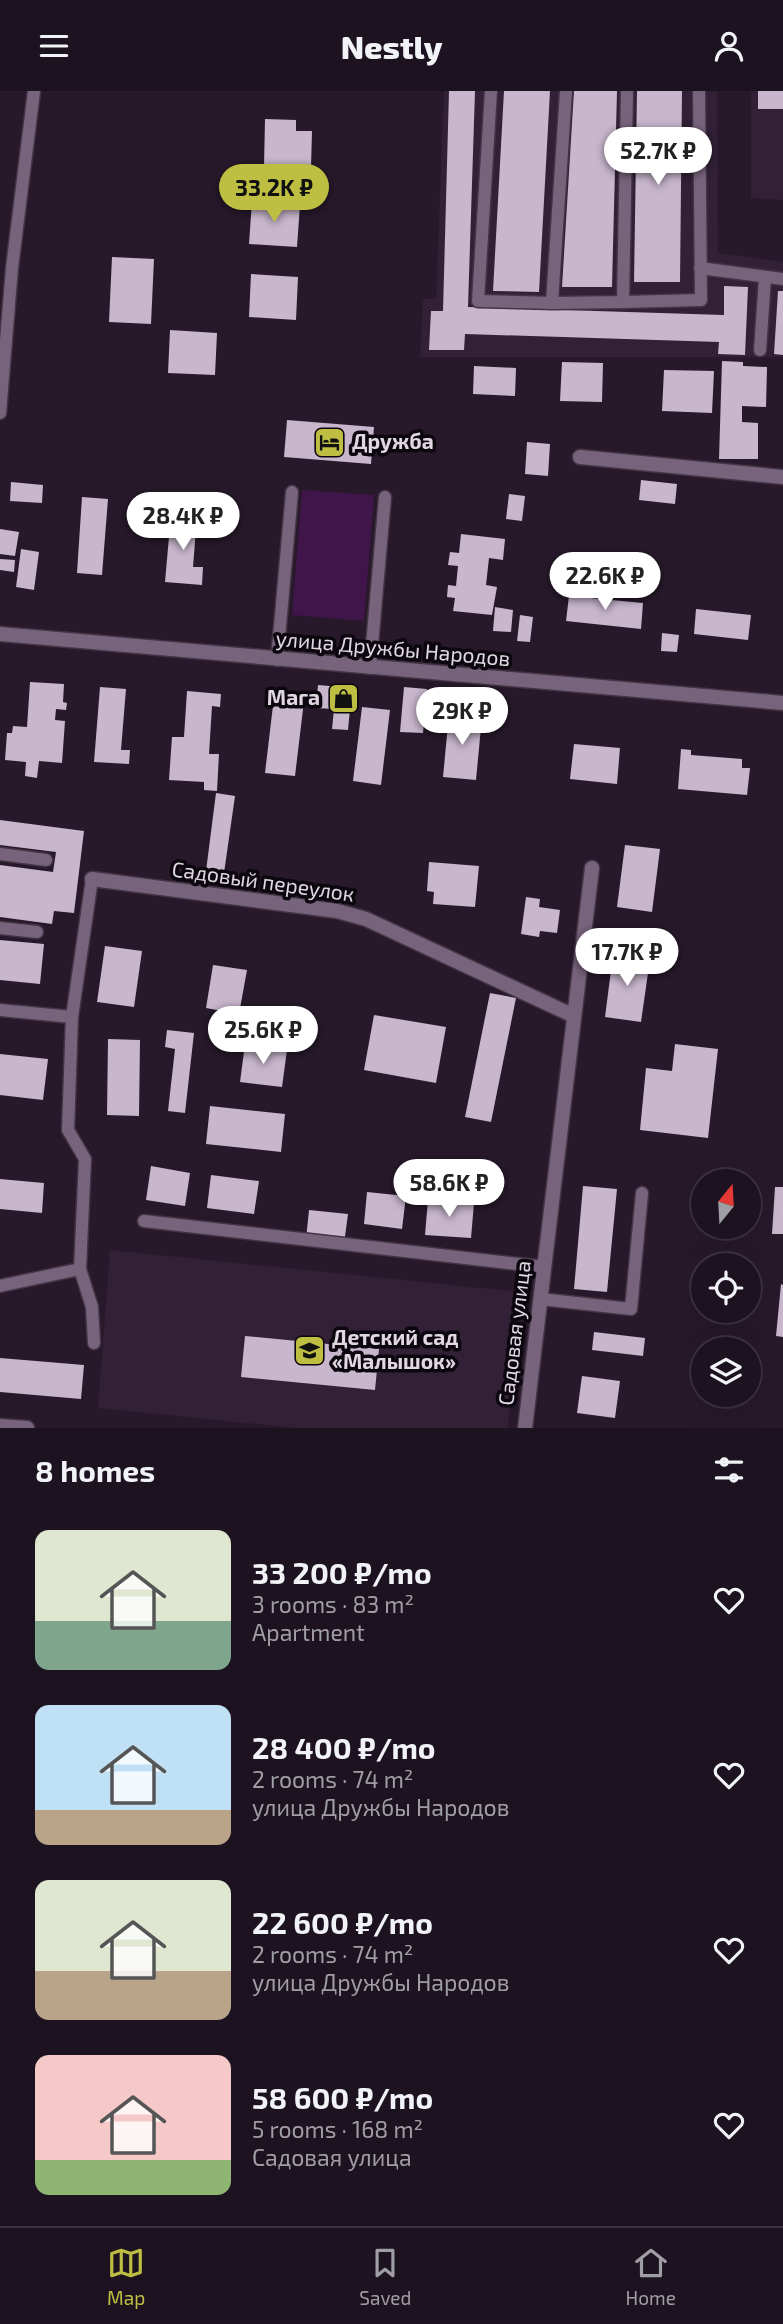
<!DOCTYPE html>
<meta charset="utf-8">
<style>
body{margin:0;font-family:"Exo 2",sans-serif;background:#251c29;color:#f1f3f6;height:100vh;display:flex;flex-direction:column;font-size:26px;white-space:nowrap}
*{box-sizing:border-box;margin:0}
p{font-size:23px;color:#a09ea5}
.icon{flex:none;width:38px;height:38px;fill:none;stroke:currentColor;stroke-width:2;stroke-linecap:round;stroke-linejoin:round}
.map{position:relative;height:1337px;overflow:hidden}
.side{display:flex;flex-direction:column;background:#1d1320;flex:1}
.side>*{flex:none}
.needle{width:46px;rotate:18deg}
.tools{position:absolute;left:691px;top:1078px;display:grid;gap:14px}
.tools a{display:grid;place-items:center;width:70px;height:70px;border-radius:50%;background:#1d1320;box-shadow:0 7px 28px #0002,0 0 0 2px #3b323e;font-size:35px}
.price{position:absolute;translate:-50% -60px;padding:0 16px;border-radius:24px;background:#fff;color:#222;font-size:23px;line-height:46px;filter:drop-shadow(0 2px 4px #0008)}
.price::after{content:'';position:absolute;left:50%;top:42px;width:21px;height:16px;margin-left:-10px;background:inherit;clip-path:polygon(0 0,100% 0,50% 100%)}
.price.active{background:#bebf42;color:#111}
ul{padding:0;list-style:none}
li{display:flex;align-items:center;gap:21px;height:175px;padding:0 35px}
li span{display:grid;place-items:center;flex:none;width:196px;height:140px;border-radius:14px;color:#555}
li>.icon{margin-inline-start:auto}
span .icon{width:84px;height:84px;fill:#fffc;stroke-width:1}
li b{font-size:30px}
h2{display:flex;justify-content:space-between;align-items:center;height:84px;padding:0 35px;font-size:30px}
header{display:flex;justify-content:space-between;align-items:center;height:91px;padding:0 35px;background:#1d1320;font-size:32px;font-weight:800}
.tabs{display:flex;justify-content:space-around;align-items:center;height:98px;border-top:2px solid #3b323e;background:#1d1320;font-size:19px;color:#a09ea5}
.tabs a{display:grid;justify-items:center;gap:4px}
.tabs .active{color:#bebf42}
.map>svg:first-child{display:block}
</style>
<header><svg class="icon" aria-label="menu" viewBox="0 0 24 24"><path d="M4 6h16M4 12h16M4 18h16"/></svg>Nestly<svg class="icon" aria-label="person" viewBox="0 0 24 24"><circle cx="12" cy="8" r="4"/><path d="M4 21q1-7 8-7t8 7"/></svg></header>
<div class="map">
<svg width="783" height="1337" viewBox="0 0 783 1337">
<rect width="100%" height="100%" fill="#27192a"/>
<path fill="#322036" d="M444,0H717L718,162L783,171V266H420L423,208H436Z
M751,0H783V109L751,107Z
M110,1159L520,1201L508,1337H296L98,1317Z"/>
<path fill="#40154a" d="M302,399L374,404L364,530L292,524Z"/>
<path fill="#c8b6cd" d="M449,0H475L468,216L724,224V195L748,196L745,264L718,263L719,251L465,243L464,259H429L431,220H443Z
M504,0H550L539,201L493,200Z
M574,0H617L612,196H562Z
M637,0H682L680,191H634Z
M758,0H783V18H758Z
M265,28L296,29V40H312L311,77L264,76Z
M252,110L300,114L297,156L249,153Z
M112,166L154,168L151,233L109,231Z
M251,183L298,186L296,229L249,226Z
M778,200H783V264L774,263Z
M170,239L217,242L215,284L168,282Z
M722,270L743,271V275L767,276L766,316L742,315V331L758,332V368H719Z
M562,271L603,272L602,311L560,310Z
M474,275L516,277L515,305L473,303Z
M664,279L714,280L712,322L662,320Z
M287,329L374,336L371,373L284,366Z
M527,351L550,353L548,385L525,383Z
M641,389L677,393L675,413L639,409Z
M11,391L43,394L42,412L10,410Z
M509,403L525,405L522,430L506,428Z
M82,406L108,408L102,484L77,482Z
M171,423L197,425L193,476H203L202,494L165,491Z
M0,438L19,441L15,465L0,463Z
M461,443L505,448L503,469L489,467L486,494L497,496L492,524L453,520L455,507L447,506L448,494L456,495L458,475L448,474L450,461L459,462Z
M21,458L39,461L34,499L16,496Z
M0,468L15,469L14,481L0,479Z
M569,505L643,512L641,538L566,530Z
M495,516L513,519L511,541L493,540Z
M696,518L751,524L748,549L694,543Z
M520,524L533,526L530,551L517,550Z
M662,542L679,544L677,561L661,560Z
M30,591L64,593L63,611L67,612L66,619L56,618L55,629L65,630L62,672L39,670L37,687L25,685L26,671L5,669L7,642H12L13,635L27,636Z
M318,594L352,597L348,639L332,638L334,618L316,617Z
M100,596L126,598L121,659H130L129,673L94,671Z
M404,596L427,598L423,642L400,641Z
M187,600L221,603L220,616L212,615L209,663H219L217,700L204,699V691L169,689L172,646H184Z
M274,606L304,610L295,685L265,682Z
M362,616L390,619L381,694L353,690Z
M449,623L482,626L476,689L443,686Z
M574,653L620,657L617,693L570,688Z
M681,658L691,659V664L742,668V677H750L747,704L678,698Z
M216,702L235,705L224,782L206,780Z
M0,729L84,740L74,822L54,820L52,833L0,826V774L53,781L56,761L0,754Z
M625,754L660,758L652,821L617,816Z
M429,771L479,775L475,816L433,813L434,801L427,800Z
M526,806L540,808L539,816L560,819L557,842L540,840L539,846L521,843Z
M0,849L44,853L40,893L0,889Z
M105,855L142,860L134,916L97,911Z
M613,864L650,868L641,931L605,926Z
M213,874L247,879L239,923L206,917Z
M490,902L516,907L491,1031L465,1026Z
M374,924L446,936L436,992L364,979Z
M167,939L194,942L185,1022L168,1020L175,958L165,956Z
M108,948L140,949L139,1025L107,1024Z
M245,953L287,959L282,996L240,991Z
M675,953L718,958L708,1047L640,1039L646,977L672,980Z
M0,963L48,968L43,1009L0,1004Z
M210,1015L285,1023L281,1061L206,1053Z
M151,1075L190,1082L185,1115L146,1109Z
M211,1084L259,1090L254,1123L207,1117Z
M0,1088L44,1092L42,1122L0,1118Z
M583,1095L617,1098L607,1201L574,1198Z
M775,1096H783V1143H772Z
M367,1101L406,1105L402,1138L364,1133Z
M428,1108L474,1112L471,1147L425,1144Z
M309,1119L348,1123L344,1153L306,1148Z
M781,1193L783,1194V1246L776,1245Z
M594,1241L645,1247L643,1265L592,1259Z
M245,1245L379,1258L375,1299L241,1286Z
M0,1267L84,1274L81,1308L0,1301Z
M582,1285L620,1290L615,1327L577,1322Z"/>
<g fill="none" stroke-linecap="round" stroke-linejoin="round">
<defs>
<path id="service" d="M491,0L478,210L552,212L566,0
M627,0L623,211L701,209L699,0
M700,177L783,188
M552,212L623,211
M760,259L765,187
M0,322L12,177L34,0
M277,569L292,401
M370,577L385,406
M0,763L46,769
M92,788L72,926L68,1039L85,1068L80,1178L92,1216L94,1252
M0,837L37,841
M0,919L72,926
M144,1130L544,1176
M0,1195L80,1178
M540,1208L631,1218L642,1102"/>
<path id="minor" d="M580,366L783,386
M0,543L783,612
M92,788L337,820L366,828L574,925
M0,1335L27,1337
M525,1337L592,777"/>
</defs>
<use href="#service" stroke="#413444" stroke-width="15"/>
<use href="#minor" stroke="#413444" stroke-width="17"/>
<use href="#service" stroke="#78637d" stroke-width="12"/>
<use href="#minor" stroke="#78637d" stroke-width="14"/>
</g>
<defs>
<symbol id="hotel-square" viewBox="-11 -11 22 22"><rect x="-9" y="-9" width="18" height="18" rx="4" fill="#bebf42" stroke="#0c070e"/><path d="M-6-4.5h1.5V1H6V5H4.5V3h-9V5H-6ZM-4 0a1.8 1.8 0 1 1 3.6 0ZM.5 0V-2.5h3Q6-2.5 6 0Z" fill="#111"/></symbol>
<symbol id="shop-square" viewBox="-11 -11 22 22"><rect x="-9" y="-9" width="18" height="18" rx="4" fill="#bebf42" stroke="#0c070e"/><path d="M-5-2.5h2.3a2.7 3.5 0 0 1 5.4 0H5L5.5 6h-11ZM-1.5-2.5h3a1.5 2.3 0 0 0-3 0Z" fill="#111"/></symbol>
<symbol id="school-square" viewBox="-11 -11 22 22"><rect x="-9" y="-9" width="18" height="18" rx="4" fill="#bebf42" stroke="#0c070e"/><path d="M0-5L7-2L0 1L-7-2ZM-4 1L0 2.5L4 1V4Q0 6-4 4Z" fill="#111"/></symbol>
</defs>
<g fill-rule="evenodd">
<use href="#hotel-square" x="312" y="334" width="35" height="35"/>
<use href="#shop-square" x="326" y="590" width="35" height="35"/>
<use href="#school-square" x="292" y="1242" width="35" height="35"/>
</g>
<g text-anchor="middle" stroke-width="7" stroke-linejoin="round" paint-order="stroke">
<g font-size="21" font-weight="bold" fill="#e0d7e2" stroke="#0c070e" text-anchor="start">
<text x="352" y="358">Дружба</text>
<text x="320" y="614" text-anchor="end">Мага</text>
<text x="332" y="1254">Детский сад<tspan x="332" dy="24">«Малышок»</tspan></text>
</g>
<g font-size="21" fill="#e0d7e2" stroke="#0c070e">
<text transform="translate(393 558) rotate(5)" y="7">улица Дружбы Народов</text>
<text transform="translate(263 791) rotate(8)" y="7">Садовый переулок</text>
<text transform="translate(515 1242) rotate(-83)" y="7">Садовая улица</text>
</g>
</g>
</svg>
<div class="tools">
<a><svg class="needle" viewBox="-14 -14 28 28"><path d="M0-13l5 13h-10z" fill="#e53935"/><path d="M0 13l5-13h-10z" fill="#a09ea5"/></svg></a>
<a><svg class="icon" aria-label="locate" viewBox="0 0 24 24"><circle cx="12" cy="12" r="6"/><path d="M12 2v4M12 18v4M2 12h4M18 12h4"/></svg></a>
<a><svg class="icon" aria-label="layers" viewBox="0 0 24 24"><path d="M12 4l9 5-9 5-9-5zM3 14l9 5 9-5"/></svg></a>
</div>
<b class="price" style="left:658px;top:96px">52.7K ₽</b>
<b class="price active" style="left:274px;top:133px">33.2K ₽</b>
<b class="price" style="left:183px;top:461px">28.4K ₽</b>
<b class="price" style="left:605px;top:521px">22.6K ₽</b>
<b class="price" style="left:462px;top:656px">29K ₽</b>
<b class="price" style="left:627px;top:897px">17.7K ₽</b>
<b class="price" style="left:263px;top:975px">25.6K ₽</b>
<b class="price" style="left:449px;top:1128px">58.6K ₽</b>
</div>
<section class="side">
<h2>8 homes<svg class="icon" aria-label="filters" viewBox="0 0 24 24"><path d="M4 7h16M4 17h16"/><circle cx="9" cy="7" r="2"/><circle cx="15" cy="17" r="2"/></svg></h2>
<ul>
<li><span style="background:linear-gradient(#dfe7d0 65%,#7fa58c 0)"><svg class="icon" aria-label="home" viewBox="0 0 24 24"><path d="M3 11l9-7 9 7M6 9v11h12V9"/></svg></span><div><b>33 200 ₽/mo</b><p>3 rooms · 83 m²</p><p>Apartment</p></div><svg class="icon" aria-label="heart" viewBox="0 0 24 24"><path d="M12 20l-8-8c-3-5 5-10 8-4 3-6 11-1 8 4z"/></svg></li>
<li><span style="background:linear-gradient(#bfe0f5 75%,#b9a48a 0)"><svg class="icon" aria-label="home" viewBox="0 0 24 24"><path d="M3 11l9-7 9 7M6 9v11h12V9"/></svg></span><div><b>28 400 ₽/mo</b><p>2 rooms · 74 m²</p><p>улица Дружбы Народов</p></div><svg class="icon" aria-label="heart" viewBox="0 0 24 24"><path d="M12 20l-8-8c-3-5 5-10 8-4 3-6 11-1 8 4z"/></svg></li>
<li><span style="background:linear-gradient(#dfe7d0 65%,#b9a48a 0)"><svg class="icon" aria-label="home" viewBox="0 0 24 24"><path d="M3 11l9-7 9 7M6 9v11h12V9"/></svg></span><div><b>22 600 ₽/mo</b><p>2 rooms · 74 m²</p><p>улица Дружбы Народов</p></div><svg class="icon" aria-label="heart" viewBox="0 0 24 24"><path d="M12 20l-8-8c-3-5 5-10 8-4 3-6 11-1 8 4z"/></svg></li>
<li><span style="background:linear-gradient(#f6c9c9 75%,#8fb573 0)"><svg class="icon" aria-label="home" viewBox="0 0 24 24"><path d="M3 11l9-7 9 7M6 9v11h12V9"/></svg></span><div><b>58 600 ₽/mo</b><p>5 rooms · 168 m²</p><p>Садовая улица</p></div><svg class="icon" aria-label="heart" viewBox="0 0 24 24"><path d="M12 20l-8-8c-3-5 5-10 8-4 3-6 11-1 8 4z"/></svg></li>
</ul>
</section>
<nav class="tabs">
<a class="active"><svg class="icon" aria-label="map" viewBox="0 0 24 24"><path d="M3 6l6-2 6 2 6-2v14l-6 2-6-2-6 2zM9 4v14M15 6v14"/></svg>Map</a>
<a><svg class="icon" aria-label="saved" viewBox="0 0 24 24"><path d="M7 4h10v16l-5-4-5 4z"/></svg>Saved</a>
<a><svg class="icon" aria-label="home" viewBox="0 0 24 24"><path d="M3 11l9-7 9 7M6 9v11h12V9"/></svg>Home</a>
</nav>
